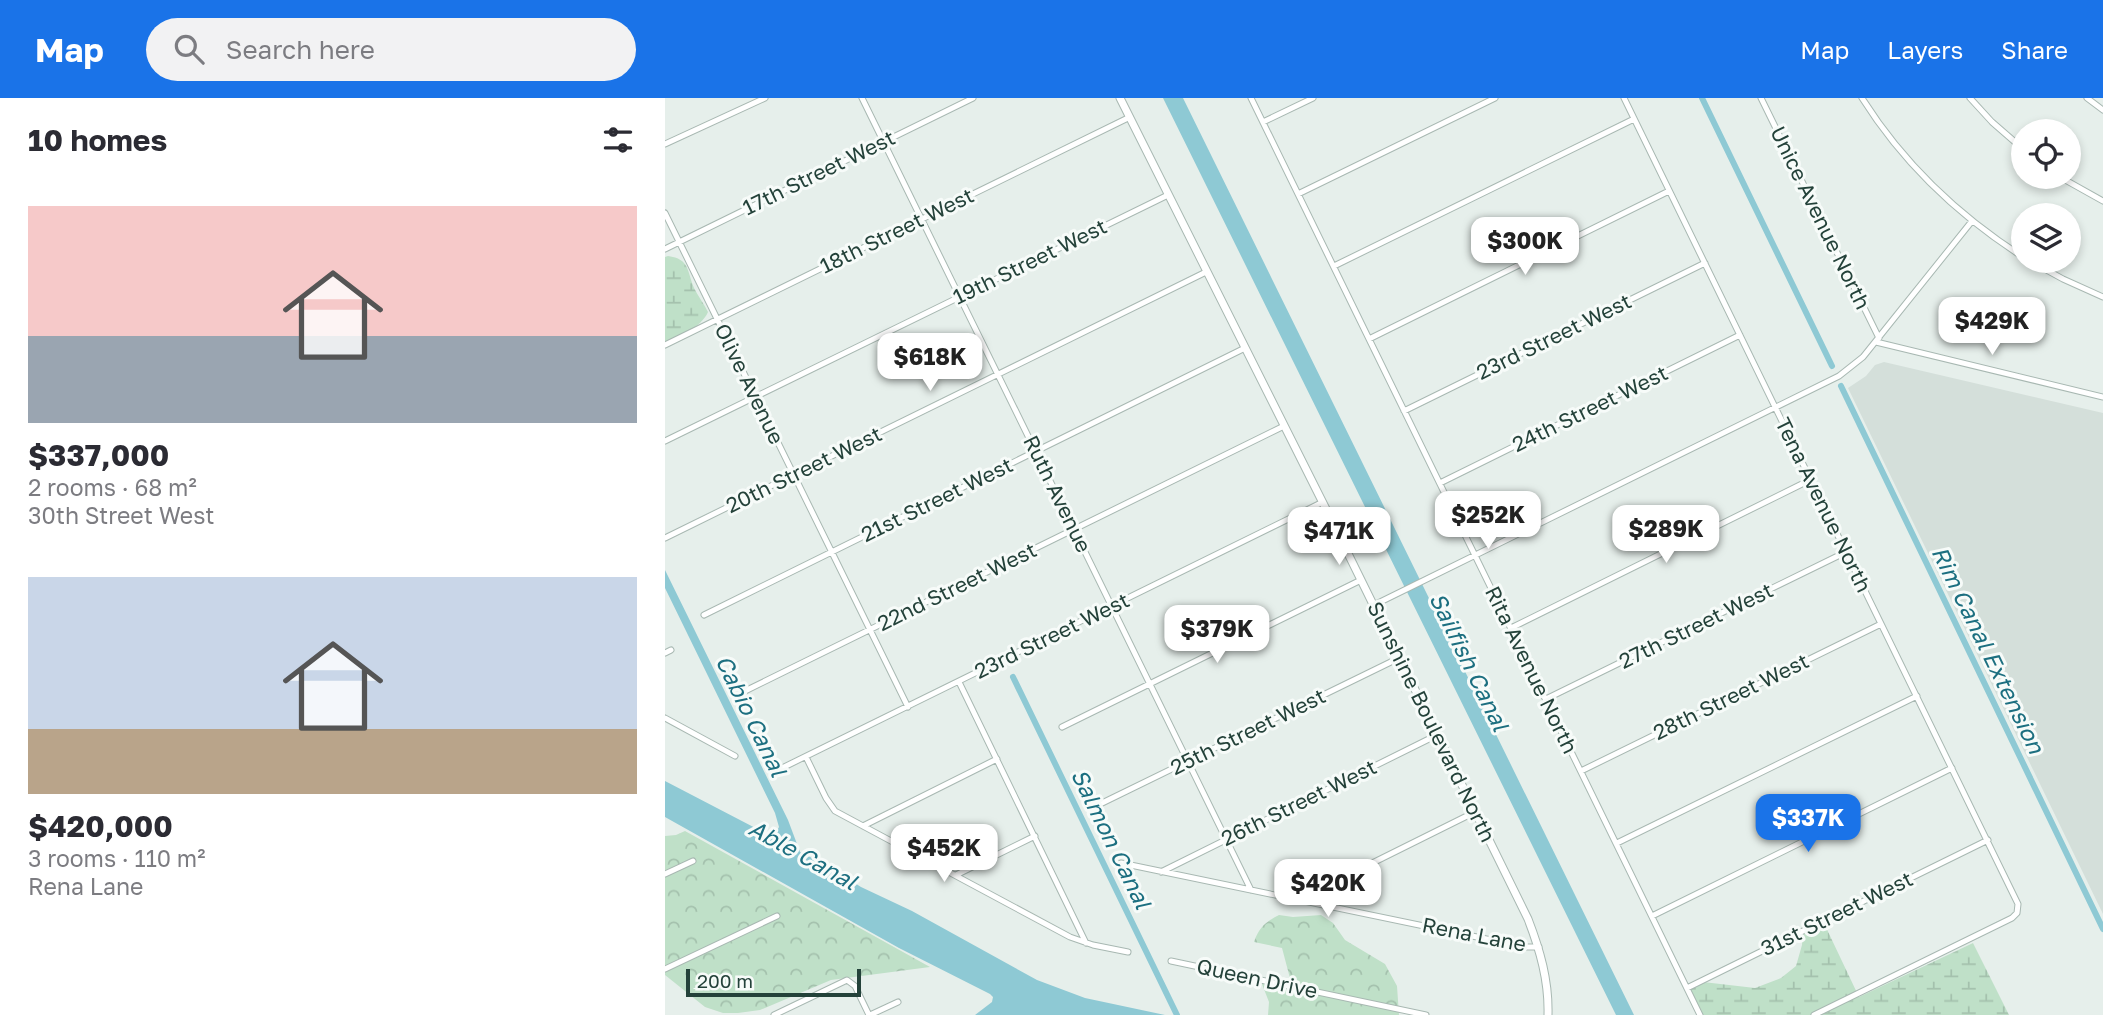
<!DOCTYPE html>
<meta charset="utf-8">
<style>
body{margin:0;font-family:"Golos Text",sans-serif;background:#f2f2f3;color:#2b2b33;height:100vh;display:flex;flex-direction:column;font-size:26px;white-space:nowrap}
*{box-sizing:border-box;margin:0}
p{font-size:23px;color:#7c7c81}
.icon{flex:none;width:38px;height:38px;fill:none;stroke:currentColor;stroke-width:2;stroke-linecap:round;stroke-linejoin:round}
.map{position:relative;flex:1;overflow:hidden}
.side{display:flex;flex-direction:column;background:#fff;width:665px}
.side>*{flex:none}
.buttons{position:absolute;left:1346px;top:21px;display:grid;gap:14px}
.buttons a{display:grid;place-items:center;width:70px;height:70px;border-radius:50%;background:#fff;box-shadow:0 4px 10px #0003;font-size:35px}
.scale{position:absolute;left:21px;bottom:18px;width:175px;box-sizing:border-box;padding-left:7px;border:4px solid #24423a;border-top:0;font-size:19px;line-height:24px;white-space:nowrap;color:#24423a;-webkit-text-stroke:5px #f7fbf9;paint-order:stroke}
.price{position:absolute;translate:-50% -60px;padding:0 16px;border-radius:14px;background:#fff;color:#222;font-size:23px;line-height:46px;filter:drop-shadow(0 2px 4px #0008)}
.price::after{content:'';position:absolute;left:50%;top:42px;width:21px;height:16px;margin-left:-10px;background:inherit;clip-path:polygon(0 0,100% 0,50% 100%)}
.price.current{background:#1a73e8;color:#fff}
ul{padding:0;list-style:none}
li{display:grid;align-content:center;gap:14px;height:371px;padding:0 28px}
li span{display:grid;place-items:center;height:217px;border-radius:0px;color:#555}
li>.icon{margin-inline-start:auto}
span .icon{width:126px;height:126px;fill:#fffc;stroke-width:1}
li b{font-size:30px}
h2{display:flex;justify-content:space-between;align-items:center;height:84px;padding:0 28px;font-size:30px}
header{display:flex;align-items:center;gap:42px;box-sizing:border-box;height:98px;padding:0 35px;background:#1a73e8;color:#fff}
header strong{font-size:33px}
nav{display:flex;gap:38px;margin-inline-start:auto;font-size:24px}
.search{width:490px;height:63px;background:#f2f2f3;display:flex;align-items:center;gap:18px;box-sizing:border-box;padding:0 24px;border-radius:38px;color:#7c7c81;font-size:26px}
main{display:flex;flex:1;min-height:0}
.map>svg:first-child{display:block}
</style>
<header>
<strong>Map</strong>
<div class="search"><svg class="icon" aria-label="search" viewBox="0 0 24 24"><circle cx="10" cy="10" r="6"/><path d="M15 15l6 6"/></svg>Search here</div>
<nav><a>Map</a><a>Layers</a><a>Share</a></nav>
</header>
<main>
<section class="side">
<h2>10 homes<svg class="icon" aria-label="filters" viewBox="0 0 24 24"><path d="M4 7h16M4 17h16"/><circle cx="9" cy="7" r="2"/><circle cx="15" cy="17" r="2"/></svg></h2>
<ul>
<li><span style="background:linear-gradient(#f6c9c9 60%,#9aa5b1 0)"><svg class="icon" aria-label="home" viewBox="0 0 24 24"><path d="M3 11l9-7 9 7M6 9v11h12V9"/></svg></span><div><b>$337,000</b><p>2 rooms · 68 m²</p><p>30th Street West</p></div></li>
<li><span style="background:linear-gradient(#c9d6e8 70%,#b9a48a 0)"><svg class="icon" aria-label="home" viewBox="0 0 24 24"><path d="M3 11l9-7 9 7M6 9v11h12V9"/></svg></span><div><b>$420,000</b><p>3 rooms · 110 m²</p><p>Rena Lane</p></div></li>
</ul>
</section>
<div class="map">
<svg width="1438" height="917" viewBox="0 0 1438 917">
<defs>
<pattern id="forest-crowns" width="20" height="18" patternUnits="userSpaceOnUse" patternTransform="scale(1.75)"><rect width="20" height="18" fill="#bfe0c8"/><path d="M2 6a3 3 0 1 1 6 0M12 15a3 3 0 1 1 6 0" fill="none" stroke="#a4c1ad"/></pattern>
<pattern id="wetland-marsh" width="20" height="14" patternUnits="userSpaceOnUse" patternTransform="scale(1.75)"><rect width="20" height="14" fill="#bfe0c8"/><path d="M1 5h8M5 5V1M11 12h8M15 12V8" fill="none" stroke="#a4c1ad"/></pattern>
</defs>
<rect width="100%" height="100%" fill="#e6efeb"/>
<path fill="#d4dfda" d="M1219,264L1438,315V816L1183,290L1201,278L1210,267Z"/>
<path fill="url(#forest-crowns)" d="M20,733L265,869L166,882L95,912L73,915H58L40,909L0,877V738L11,737Z
M614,817L628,819L656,817L668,825L680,842L720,866L732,888L734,917H603L604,904L595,881L626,884L617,850L589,844C594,830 600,824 614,817Z"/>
<path fill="url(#wetland-marsh)" d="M3,158C25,161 22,173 29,190C33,198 39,206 43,214C36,230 15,237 0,244V159Z
M1157,821L1194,899L1308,845L1344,917H1036L1021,889L1038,884L1090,890L1116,880L1131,868L1137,847L1138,830Z"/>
<path fill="#8ec9d4" d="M498,0H518L969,917H951Z
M0,472L123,722L135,754L163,768L196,789L247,813L372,882L420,900L500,917H310L327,904L328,899L325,896L234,850L0,719V683L104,737L109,738L114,729L110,715L0,490Z"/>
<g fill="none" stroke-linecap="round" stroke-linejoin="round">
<path stroke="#8ec9d4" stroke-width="6" d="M1037,0L1167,268
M1176,288L1438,831
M348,579L512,917"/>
<defs>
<path id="minor" d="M197,0L586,792
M586,0L1035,917
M959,0L1353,806L1352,815L1347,820L1149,917
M1096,0L1214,240
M1197,0C1238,65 1294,118 1358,159
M1305,0L1327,24L1358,51
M1422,0L1438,12
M598,24L648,0
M0,46L100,0
M1395,79L1438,103
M633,96L830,0
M0,115L243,609
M0,151L308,0
M1365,163L1398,181L1438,199
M669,168L969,21
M704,241L1004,93
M1211,244L1438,299
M0,247L465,19
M739,313L1040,165
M0,343L503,97
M775,385L1075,237
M0,440L541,174
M709,507L1174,278L1198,259L1307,123
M39,517L580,250
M846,530L1145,382
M0,555L6,552
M294,584L421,845
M78,594L619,328
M881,601L1181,454
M0,620L70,658
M397,629L696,482
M141,659L161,700L170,713L405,839L428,847L463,854
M115,671L658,404
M916,673L1216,526
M431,708L734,560
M198,728L332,661
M952,745L1252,598
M456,765L860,849H874
M496,774L772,637
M0,776L28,763
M291,777L370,738
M640,803L645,796L810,714
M987,818L1287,670
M506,863L761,917
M0,871L112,818
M1022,890L1323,742
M109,917L182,882L190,888L204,917
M205,917L233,904"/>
<path id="tertiary" d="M455,0L664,417L863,821C875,852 884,883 883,917"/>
</defs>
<use href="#minor" stroke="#a8b8b2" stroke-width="7"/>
<use href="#tertiary" stroke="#a8b8b2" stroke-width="9"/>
<use href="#minor" stroke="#fff" stroke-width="5"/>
<use href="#tertiary" stroke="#fff" stroke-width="7"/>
</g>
<g text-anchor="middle" stroke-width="6" stroke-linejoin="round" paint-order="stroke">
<g font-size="21" fill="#24423a" stroke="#f7fbf9">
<text transform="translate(154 75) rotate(-26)" y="7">17th Street West</text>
<text transform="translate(1155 120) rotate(64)" y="7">Unice Avenue North</text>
<text transform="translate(232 133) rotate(-26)" y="7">18th Street West</text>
<text transform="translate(365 164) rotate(-26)" y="7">19th Street West</text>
<text transform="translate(889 239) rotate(-26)" y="7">23rd Street West</text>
<text transform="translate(84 286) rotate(64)" y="7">Olive Avenue</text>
<text transform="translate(925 311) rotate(-26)" y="7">24th Street West</text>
<text transform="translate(139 372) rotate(-26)" y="7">20th Street West</text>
<text transform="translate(392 396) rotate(64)" y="7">Ruth Avenue</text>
<text transform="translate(272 402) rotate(-26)" y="7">21st Street West</text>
<text transform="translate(1158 407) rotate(64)" y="7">Tena Avenue North</text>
<text transform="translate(292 489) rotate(-26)" y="7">22nd Street West</text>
<text transform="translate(1031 528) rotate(-26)" y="7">27th Street West</text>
<text transform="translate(387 538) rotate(-26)" y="7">23rd Street West</text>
<text transform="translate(866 572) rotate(64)" y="7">Rita Avenue North</text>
<text transform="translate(1066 599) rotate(-26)" y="7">28th Street West</text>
<text transform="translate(766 624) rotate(64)" y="7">Sunshine Boulevard North</text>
<text transform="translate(583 634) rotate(-26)" y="7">25th Street West</text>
<text transform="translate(634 705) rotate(-26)" y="7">26th Street West</text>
<text transform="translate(1172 816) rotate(-26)" y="7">31st Street West</text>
<text transform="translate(809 837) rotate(11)" y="7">Rena Lane</text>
<text transform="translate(592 881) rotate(12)" y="7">Queen Drive</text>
</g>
<g font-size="23" font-style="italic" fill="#1c6f80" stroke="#f7fbf9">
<text transform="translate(1323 552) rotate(64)" y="8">Rim Canal Extension</text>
<text transform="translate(804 564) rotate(64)" y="8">Sailfish Canal</text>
<text transform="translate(86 618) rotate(64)" y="8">Cabio Canal</text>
<text transform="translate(446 741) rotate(64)" y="8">Salmon Canal</text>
<text transform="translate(138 757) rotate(29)" y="8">Able Canal</text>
</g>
</g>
</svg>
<div class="buttons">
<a><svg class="icon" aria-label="locate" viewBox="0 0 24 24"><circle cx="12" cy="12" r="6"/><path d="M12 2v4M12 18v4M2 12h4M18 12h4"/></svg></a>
<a><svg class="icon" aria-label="layers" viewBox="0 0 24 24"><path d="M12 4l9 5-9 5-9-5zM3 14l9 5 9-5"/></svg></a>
</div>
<div class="scale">200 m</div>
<b class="price" style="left:860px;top:179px">$300K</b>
<b class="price" style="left:1327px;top:259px">$429K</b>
<b class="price" style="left:265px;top:295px">$618K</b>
<b class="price" style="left:823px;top:453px">$252K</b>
<b class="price" style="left:1001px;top:467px">$289K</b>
<b class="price" style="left:674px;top:469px">$471K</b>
<b class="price" style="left:552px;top:567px">$379K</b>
<b class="price current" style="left:1143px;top:756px">$337K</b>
<b class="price" style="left:279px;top:786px">$452K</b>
<b class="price" style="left:663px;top:821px">$420K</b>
</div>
</main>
